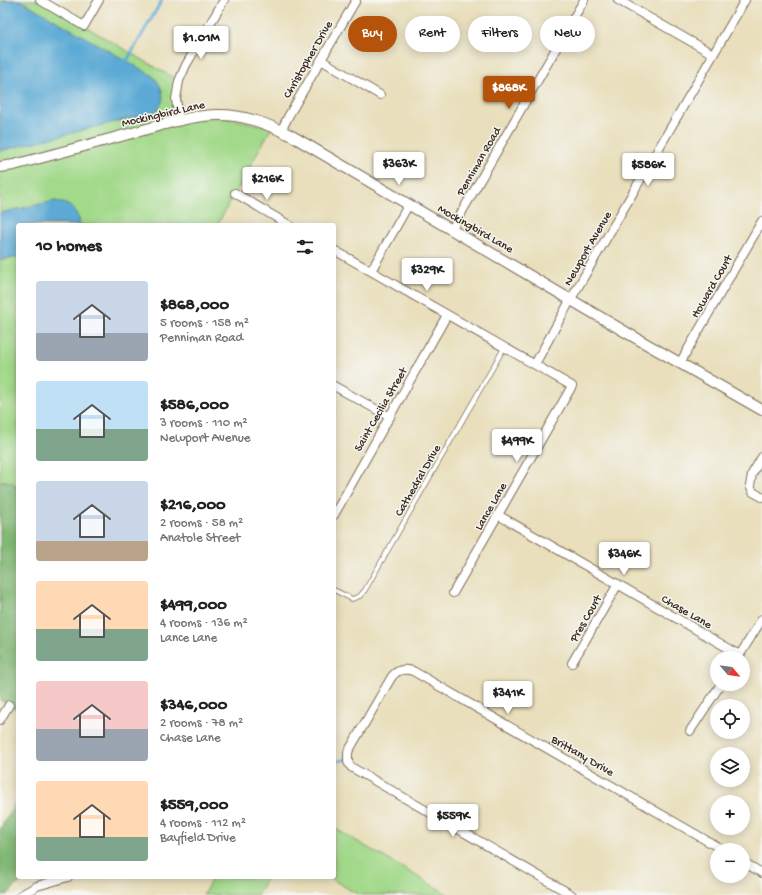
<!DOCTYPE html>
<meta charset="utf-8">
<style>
body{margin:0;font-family:"Gochi Hand",sans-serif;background:#f2f2f2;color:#202124;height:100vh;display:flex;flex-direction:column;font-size:15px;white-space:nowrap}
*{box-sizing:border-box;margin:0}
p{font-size:13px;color:#757577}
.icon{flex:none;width:22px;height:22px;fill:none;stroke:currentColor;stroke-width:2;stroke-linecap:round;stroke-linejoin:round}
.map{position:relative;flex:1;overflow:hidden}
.sheet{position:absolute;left:16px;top:223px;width:320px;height:656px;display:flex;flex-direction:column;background:#fff;border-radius:4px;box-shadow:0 2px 10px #0003}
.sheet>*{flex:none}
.top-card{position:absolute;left:348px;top:16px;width:354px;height:36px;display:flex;gap:8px}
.needle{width:26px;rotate:119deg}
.fabs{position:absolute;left:710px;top:651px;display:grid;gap:8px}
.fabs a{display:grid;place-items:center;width:40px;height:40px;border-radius:50%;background:#fff;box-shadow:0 2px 10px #0003;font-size:20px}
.price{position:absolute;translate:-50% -34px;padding:0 9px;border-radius:4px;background:#fff;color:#222;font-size:13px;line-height:26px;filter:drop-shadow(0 1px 2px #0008)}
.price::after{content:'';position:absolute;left:50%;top:24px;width:12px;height:9px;margin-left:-6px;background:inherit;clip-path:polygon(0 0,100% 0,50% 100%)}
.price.selected{background:#b45309;color:#fff}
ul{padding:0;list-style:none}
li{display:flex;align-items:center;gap:12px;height:100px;padding:0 20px}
li span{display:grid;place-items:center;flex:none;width:112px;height:80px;border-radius:4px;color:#555}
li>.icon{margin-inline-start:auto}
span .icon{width:48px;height:48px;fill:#fffc;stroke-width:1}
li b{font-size:17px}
h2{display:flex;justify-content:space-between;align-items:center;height:48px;padding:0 20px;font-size:17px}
.pill{padding:0 14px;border-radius:18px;background:#fff;box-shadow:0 2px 10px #0003;font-size:14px;line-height:36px}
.pill.selected{background:#b45309;color:#fff}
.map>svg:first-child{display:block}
</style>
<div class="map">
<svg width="762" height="895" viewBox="0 0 762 895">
<rect width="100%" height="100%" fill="#f6f6f2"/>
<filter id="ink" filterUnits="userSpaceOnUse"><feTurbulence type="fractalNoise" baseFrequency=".025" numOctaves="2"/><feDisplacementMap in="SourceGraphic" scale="8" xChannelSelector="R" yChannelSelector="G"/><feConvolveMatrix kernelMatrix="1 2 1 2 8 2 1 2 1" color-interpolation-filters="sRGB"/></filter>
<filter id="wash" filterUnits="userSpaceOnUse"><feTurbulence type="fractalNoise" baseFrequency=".012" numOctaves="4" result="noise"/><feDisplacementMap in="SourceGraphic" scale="16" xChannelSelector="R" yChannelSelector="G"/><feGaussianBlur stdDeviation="0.9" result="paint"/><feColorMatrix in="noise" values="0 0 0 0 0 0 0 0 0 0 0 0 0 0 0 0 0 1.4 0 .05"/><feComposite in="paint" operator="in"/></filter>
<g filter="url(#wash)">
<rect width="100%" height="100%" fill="#e9dfbc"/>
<path fill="#a3d98a" stroke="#6f8254" d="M0,0H40L179,81V121L210,115L272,127L217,225H80L79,219L55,201L0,213Z
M18,257V493L15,484L7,481H0V260Z
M334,828L449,895H359L328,877H334Z
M213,877H267L257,895H203Z"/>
<path fill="#82b976" stroke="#5e724a" d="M0,481C15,483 11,478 18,493V710L0,700Z
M18,798V877H29L18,884L7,895H0V830Z"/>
<path fill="#5baad5" stroke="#4b6a7a" d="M4,0H20L153,76C163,87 168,101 155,112L0,151V7Z
M55,201C69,203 78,210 80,225H18V257L0,260V213Z"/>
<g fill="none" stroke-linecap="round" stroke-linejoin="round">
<path stroke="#5baad5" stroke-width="3" d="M125,64L162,0
M334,762L347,759"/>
</g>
</g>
<g filter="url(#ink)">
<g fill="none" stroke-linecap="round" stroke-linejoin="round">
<defs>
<path id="service" d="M334,590L352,599L360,596L365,590L504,348"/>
<path id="minor" d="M40,0L84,26L99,0
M618,0L713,54
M321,60L380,95
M179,121L176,99L179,81L186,65L224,0
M281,131L289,115L356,0
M235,193L289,225
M452,229L584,0
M334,250L572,386L453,593
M371,271L409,204
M680,363L762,221
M535,364L571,299L745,0
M334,386L390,417
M762,457L752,474L750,486L753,492L762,497
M334,515L447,315
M498,515L740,655
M738,658L762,619
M572,663L618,584
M0,720L9,705
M690,731L721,684
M743,862L762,873
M21,895L37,886L68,877
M572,895L351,767L348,762V752L391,678C396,670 404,668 413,671L723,850"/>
<path id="tertiary" d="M0,167L14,165C55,154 95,143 136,132C161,125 189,116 216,115C243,114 268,124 292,136L629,334L762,410"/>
</defs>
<use href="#service" stroke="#786955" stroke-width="5.5"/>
<use href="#minor" stroke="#786955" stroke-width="10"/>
<use href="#tertiary" stroke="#786955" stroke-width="12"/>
<use href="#service" stroke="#fff" stroke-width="4"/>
<use href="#minor" stroke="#fff" stroke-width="8"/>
<use href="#tertiary" stroke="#fff" stroke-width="10"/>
</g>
</g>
<g text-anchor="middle" stroke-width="3" stroke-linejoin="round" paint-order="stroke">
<g font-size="12" fill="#3b2a1e" stroke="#f6f6f2">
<text transform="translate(307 59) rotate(-60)" y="4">Christopher Drive</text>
<text transform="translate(163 113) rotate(-13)" y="4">Mockingbird Lane</text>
<text transform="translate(478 161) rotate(-60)" y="4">Penniman Road</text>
<text transform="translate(476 228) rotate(30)" y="4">Mockingbird Lane</text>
<text transform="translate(587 248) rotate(-60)" y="4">Newport Avenue</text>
<text transform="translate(711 286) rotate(-60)" y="4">Howard Court</text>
<text transform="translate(380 409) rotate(-60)" y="4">Saint Cecilia Street</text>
<text transform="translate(417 480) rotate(-60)" y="4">Cathedral Drive</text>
<text transform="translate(490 506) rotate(-60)" y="4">Lance Lane</text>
<text transform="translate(687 611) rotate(30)" y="4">Chase Lane</text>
<text transform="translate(585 618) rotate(-60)" y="4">Pres Court</text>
<text transform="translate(583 755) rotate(30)" y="4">Brittany Drive</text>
</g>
</g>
</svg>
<div class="fabs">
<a><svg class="needle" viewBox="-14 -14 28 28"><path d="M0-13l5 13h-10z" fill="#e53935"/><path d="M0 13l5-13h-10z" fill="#757577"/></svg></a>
<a><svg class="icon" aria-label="locate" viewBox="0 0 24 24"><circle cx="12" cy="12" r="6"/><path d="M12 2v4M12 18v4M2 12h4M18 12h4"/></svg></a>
<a><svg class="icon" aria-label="layers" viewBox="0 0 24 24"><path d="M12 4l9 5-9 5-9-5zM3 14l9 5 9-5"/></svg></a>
<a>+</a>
<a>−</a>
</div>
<b class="price" style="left:201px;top:60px">$1.01M</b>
<b class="price selected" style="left:509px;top:110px">$868K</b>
<b class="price" style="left:399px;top:186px">$363K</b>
<b class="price" style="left:648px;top:187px">$586K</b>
<b class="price" style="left:267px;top:201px">$216K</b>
<b class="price" style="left:427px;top:292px">$329K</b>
<b class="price" style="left:517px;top:463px">$499K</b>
<b class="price" style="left:624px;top:576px">$346K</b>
<b class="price" style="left:508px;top:715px">$341K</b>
<b class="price" style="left:453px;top:838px">$559K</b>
<div class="top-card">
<a class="pill selected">Buy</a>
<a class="pill">Rent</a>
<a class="pill">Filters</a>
<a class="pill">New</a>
</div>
<section class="sheet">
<h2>10 homes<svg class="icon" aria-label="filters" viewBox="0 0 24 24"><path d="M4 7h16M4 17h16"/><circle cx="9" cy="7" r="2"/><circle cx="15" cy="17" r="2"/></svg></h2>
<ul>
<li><span style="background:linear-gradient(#c9d6e8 65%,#9aa5b1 0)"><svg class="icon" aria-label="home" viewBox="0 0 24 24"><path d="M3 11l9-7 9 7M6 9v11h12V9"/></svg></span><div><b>$868,000</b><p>5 rooms · 158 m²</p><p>Penniman Road</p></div></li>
<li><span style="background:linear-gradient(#bfe0f5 60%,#7fa58c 0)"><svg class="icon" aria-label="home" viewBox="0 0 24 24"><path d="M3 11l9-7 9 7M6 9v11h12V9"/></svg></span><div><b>$586,000</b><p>3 rooms · 110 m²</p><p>Newport Avenue</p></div></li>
<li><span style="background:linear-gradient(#c9d6e8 75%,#b9a48a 0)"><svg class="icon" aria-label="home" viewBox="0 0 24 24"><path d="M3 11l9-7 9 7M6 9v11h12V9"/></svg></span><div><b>$216,000</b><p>2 rooms · 58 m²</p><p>Anatole Street</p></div></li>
<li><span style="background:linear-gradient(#ffd9b3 60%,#7fa58c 0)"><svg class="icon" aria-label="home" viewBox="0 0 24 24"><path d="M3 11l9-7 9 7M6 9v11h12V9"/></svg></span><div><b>$499,000</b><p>4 rooms · 136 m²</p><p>Lance Lane</p></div></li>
<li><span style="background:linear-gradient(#f6c9c9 60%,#9aa5b1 0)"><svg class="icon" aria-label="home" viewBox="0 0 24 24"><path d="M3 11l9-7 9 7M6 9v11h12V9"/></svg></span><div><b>$346,000</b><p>2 rooms · 78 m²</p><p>Chase Lane</p></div></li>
<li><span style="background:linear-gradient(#ffd9b3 70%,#7fa58c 0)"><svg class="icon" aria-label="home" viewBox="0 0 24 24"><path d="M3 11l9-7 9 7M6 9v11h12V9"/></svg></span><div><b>$559,000</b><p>4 rooms · 112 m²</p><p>Bayfield Drive</p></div></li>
</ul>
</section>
</div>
